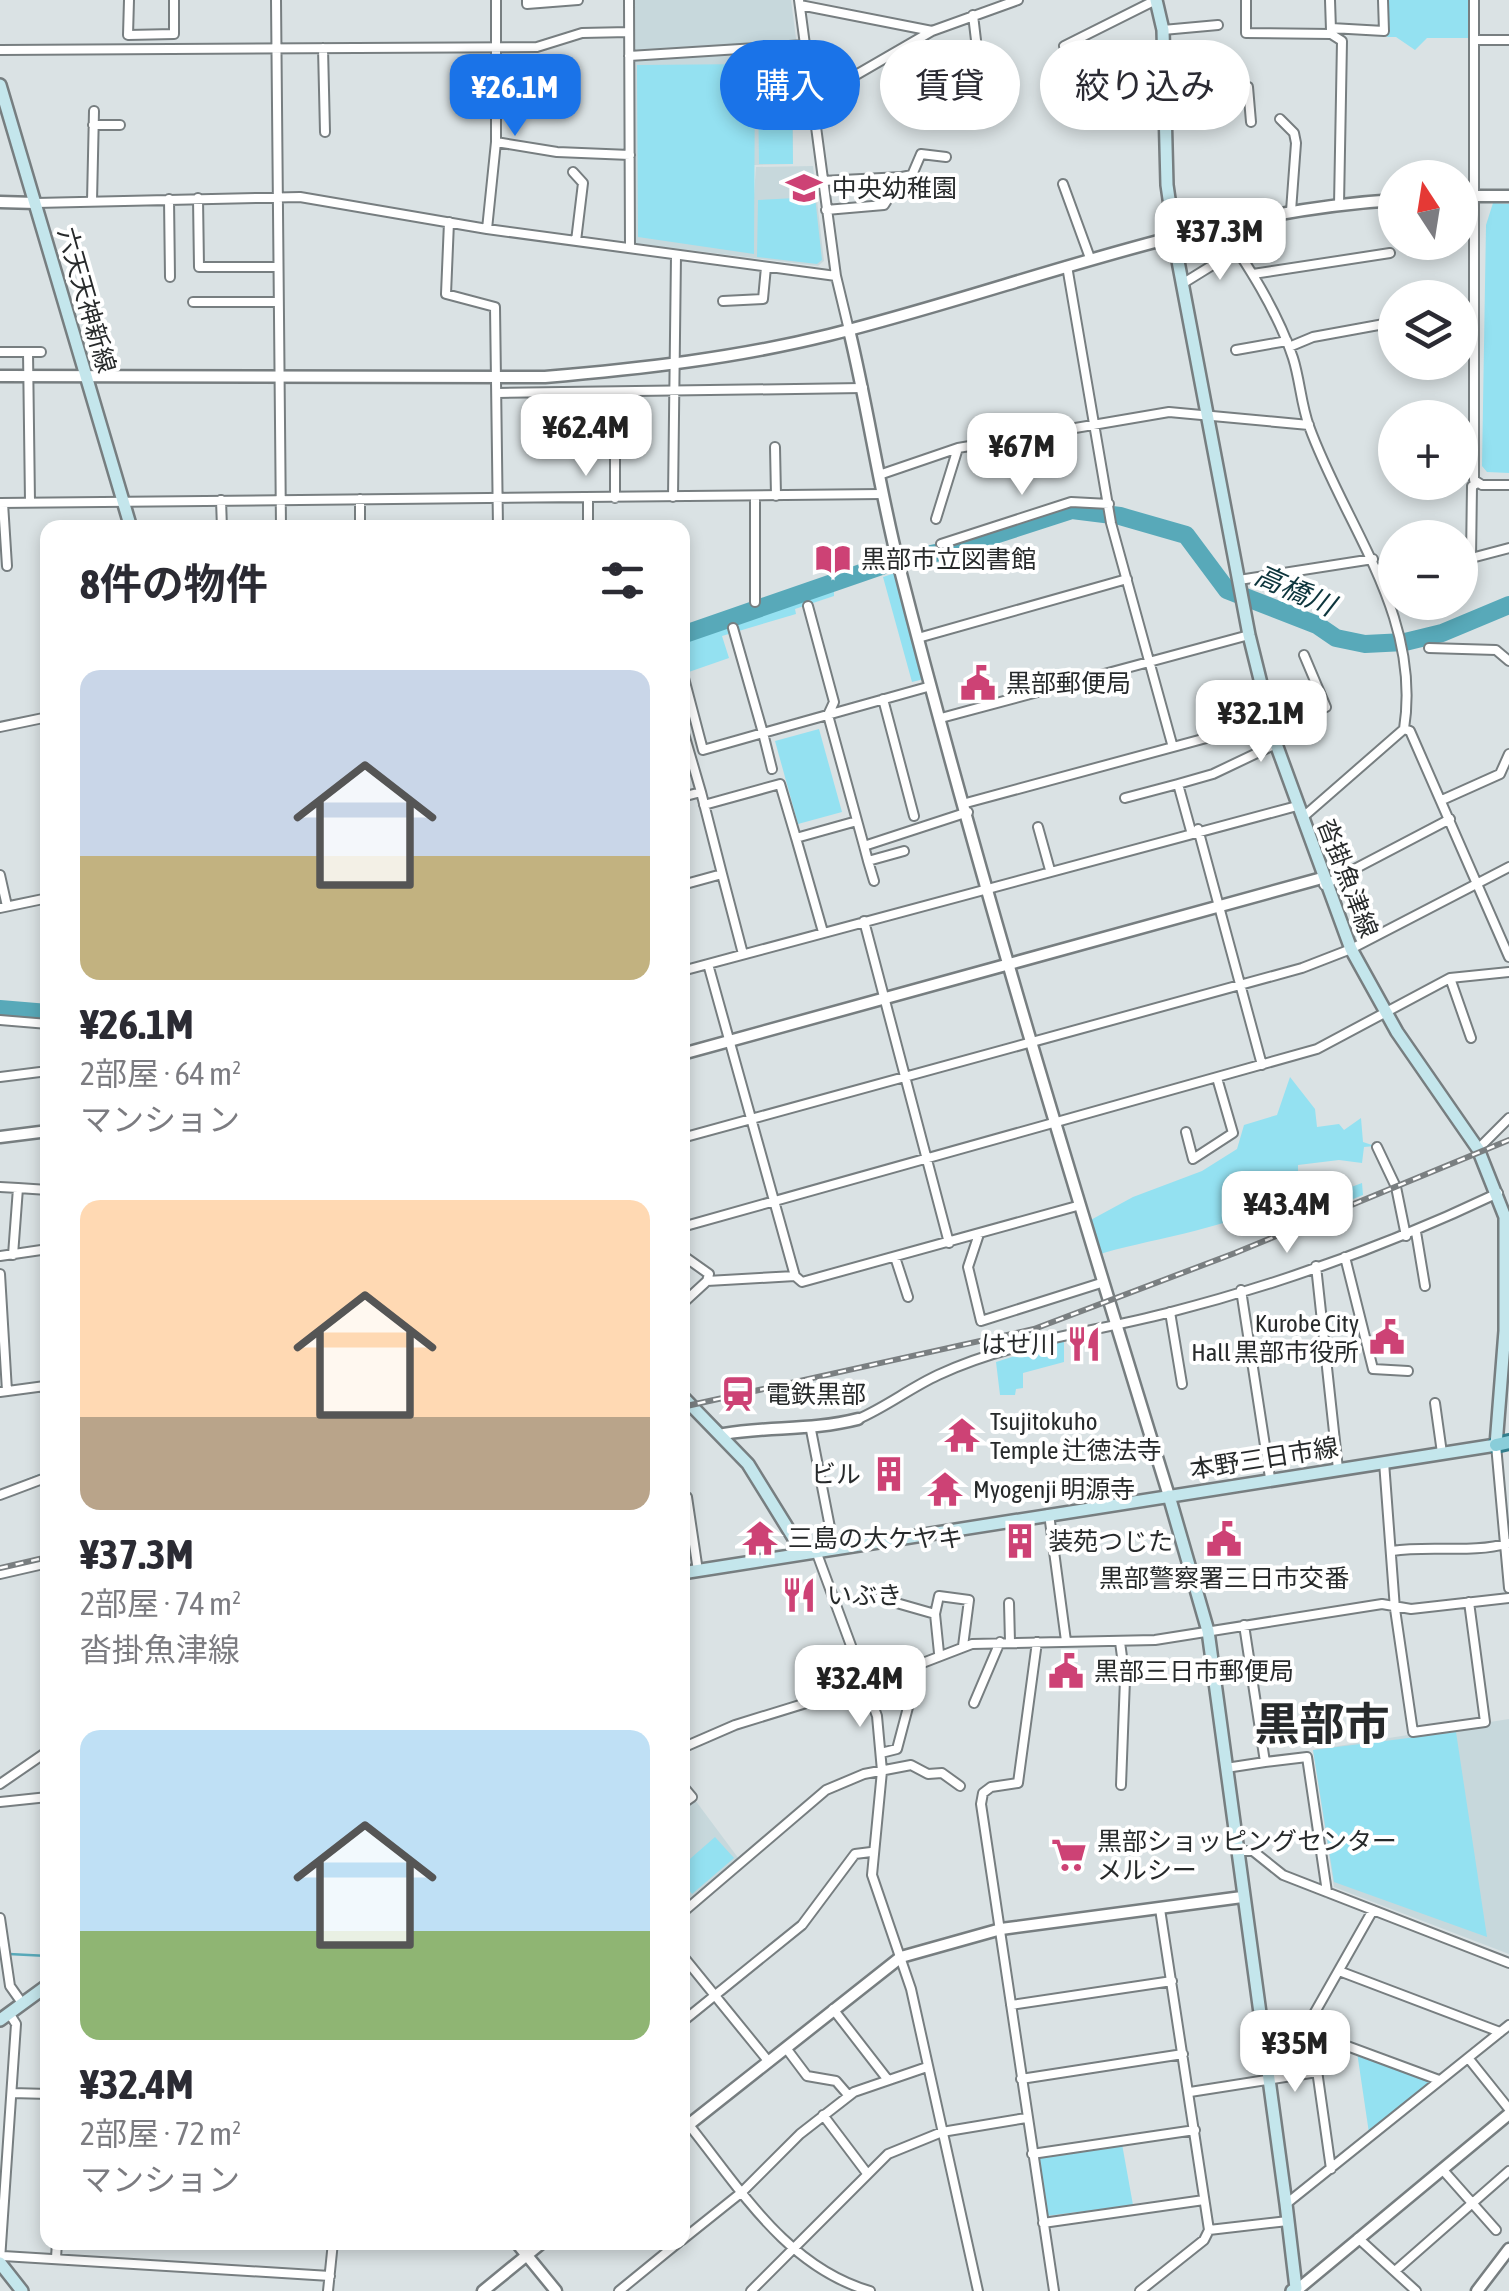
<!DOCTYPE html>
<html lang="ja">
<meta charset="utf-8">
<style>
body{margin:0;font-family:"Asap Condensed","Noto Sans JP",sans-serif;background:#f2f2f3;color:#2b2b33;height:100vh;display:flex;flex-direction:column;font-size:38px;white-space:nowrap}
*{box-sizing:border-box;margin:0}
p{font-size:32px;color:#7c7c81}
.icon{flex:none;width:55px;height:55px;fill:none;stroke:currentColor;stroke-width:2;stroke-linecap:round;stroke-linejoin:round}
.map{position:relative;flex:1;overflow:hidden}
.details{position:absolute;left:40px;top:520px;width:650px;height:1730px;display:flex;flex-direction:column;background:#fff;border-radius:20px;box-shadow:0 5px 15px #0003}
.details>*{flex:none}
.guide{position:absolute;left:720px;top:40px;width:638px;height:90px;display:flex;gap:20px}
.needle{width:65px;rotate:348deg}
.fabs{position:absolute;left:1378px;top:160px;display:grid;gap:20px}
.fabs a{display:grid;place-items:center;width:100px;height:100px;border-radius:50%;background:#fff;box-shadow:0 5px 15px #0003;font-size:50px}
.price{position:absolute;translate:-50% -85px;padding:0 22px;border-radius:20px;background:#fff;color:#222;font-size:32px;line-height:65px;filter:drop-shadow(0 2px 5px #0008)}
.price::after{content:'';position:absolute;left:50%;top:60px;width:30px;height:22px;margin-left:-15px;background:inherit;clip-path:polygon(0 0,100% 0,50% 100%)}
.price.current{background:#1a73e8;color:#fff}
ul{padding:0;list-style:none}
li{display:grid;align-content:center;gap:20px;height:530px;padding:0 40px}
li span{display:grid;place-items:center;height:310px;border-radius:20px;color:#555}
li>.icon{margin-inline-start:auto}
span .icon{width:180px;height:180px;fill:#fffc;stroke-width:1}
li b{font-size:42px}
h2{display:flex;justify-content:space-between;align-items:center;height:120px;padding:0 40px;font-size:42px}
.pill{padding:0 35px;border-radius:45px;background:#fff;box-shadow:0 5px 15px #0003;font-size:35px;line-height:90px}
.pill.current{background:#1a73e8;color:#fff}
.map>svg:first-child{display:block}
</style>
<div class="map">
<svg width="1509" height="2291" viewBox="0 0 1509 2291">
<rect width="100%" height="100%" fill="#dae2e4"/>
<path fill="#c7d8dc" d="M633,0H791L807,124L793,125V164L754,165V195L756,167L813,166L824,261L818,266L633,243Z
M1509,1719V1954L1334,1887L1313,1750Z
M695,1800L739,1859L683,1907V1808Z"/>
<path fill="#94e1f1" d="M1388,0H1468L1469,38H1427L1415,50L1396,37H1387Z
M755,64L754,254L638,237L637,65Z
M792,85L793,164H759L758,86Z
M815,197L822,260L817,264L757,257L758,200Z
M1493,203L1509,204V473L1487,472L1482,466L1486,225Z
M895,573L924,679L912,682L883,577Z
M834,591V596L795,609L796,614L722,636L729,658L683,674L682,643Z
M819,729L842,812L798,824L775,741Z
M1290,1077L1315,1109L1317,1127L1339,1124L1344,1130L1361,1118L1363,1142L1375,1146L1364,1147L1362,1163L1339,1160L1298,1165V1186C1256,1226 1153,1237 1097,1255L1087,1222L1133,1197L1202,1171L1237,1149L1244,1125L1277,1115Z
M1362,1183L1363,1195L1281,1228L1279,1214Z
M1064,1340V1362L1023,1373V1388L1016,1389L1015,1395H1000L996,1362Z
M1456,1732L1487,1937L1334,1882L1313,1750Z
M715,1837L734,1858L692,1894L683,1883V1865Z
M1357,2052L1431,2083L1369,2133Z
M1122,2144L1133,2205L1046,2216L1038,2162L1041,2157Z"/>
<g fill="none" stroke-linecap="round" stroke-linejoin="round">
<path stroke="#58a9b9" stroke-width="2.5" d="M0,1491L48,1472
M9,1954L48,1956"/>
<path stroke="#58a9b9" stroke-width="18" d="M682,635L893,562L945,551L1072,510L1120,516L1186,535L1227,590L1317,625L1336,638L1365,644L1405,642L1442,633L1509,605
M0,1009L48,1013"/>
<defs>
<path id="minor" d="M129,0L128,35L174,34V0
M276,0L281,528
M527,0V4L578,0
M629,0L630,248
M799,0L836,276L849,330
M1246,0V33L1331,34L1342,41L1339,205
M1330,0L1331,30
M1474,0V480L1482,485H1509
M800,5L932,31
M1331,28L1384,31L1383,0
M1163,30L1218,25
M1474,40H1509
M1064,46L1156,0
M323,48L325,132
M0,50L537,47L582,33L629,32
M629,56L804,45
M1164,80L1248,87L1251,122
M811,101L932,31L1018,0
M947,103L983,99L973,15
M1280,119L1294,133L1296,143L1291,211
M93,125H120
M496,142L557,152L630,155
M573,172L583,183L576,241
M902,177L912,175L921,154L946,157
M822,181L902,177L884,205L826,210
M1063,184L1090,258
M198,198L199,267H278
M169,199L170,277
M92,201L94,111
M36,203L300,197L487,229L836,276
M449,222L446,294L495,307L498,528
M1220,224C1248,266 1277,310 1293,358C1300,380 1301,404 1309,426C1345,526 1422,615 1404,729L1410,731L1509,957
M487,229L496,142V0
M1067,266L1111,523L1172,744
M1253,274L1390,253
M1182,284L1237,250
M723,301L763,299L766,267
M193,302H278
M1289,347L1313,337L1395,322
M1236,350L1287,341
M0,352H41
M28,352L30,502
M498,393L863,388
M775,447L776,496
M879,475L958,448L1169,412L1309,425
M755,496V602
M673,497L676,255
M588,498V528
M615,498V392
M360,499V528
M221,500L222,528
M0,503L882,494
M3,503L7,566
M936,519L958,448
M941,544L1071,502L1109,504
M1471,558L1472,486L1476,484
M1460,561L1509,548
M1378,569L1395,565
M1239,580L1373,559
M808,606L834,702L828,715L864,846L968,812
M733,628L763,733L931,686
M918,638L1127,579
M1429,648L1496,650L1509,661
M684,678L703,750L763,733L772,769
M883,699L914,816
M941,718L1249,635
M0,727L48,717
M682,727L701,792
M1272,730L1326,707L1304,655
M1178,784L1213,774L1276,744
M682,797L701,792L722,874
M1125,798L1178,784L1191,831
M1442,800L1500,774L1509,754
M966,803L1236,730L1268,711
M704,805L780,784L796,838L857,821
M1302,818L1404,729
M1038,827L1050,870
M1198,829L1262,1065
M796,838L823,932
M864,846L868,861L904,851
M868,861L874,881
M0,875L7,906
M682,885L722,874L743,954
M1324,885L1450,819
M0,908L48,898
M864,921L949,1243
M708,964L795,1276
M682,971L1297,806
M1450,978L1471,1038
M0,1020L48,1024
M0,1077L48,1071
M1186,1132L1193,1159L1233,1133L1217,1078
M682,1138L1302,968L1351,949L1509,867
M1377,1147L1396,1187L1406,1236
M1478,1149L1509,1118
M0,1187L18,1188L13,1255
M18,1188L48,1190
M682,1227L1317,1049L1450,978L1509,972
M1416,1232L1425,1286
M979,1234L968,1267L981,1321L1101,1283
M0,1256L48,1249
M895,1257L908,1297
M1345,1257L1373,1369L1408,1371
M1316,1266L1338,1469
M0,1274L7,1391
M707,1281L795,1276L802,1282L1077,1206
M1241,1290L1270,1478
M682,1304L707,1281L709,1274L685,1257
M1170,1312L1182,1384
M0,1392L45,1386L48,1396
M1435,1403L1442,1453
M858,1419C886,1407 910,1388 938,1375C1011,1341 1090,1333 1167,1313C1281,1284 1393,1243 1498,1193
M811,1430L834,1548
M1496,1445L1509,1588
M1384,1462L1395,1609L1413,1732L1485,1722L1469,1602
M0,1495L48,1477
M682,1499L687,1497L698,1571
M1049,1514L1066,1641
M816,1551L877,1716L882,1771L872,1875L911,1989L978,2291
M1392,1551C1431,1545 1472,1554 1509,1543
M0,1574L48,1563
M879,1598L935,1614L939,1653
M1009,1603L1010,1642
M935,1614L939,1596L969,1600L963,1646
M1037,1642L1018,1783L991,1787L983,1793L981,1804L1054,2291
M1120,1642L1125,1679L1121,1785
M974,1703L1000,1642
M682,1748L735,1725L868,1684L972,1644L1155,1640L1382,1604L1411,1609L1509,1598
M881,1753L897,1749L920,1662
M1265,1762L1307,1757L1327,1892
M1226,1768L1265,1762L1244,1625
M0,1784L48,1751
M682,1785L692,1797L682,1804
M0,1802L48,1797
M1236,1851H1253L1283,1875L1509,1963
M682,1913L826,1790L864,1774L911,1765L928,1774L942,1773L960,1786
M0,1918L10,1986L22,2003
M682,1955L769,2062
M1339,1971L1500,2032
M1011,2005L1172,1981
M833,2009L888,2080
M682,2022L802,1925L855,1854L871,1852
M1312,2033L1439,2080
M786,2048L807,2076L836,2081L849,2096
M1469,2059L1509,2109
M1021,2079L1183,2054
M1190,2092L1317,2072
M12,2093L48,2094
M823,2115L866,2172
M689,2125C741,2190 787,2267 870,2291
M1032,2154L1195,2130
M1331,2169L1310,2021L1373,1910
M1442,2169L1496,2230
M1286,2204L1509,2025
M1043,2223L1204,2200
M1209,2230L1288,2221
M1358,2238L1416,2291
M682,2240L742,2192L800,2134L854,2092L927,2067
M3,2256L330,2276
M56,2258L57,2242
M0,2260L16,2024L9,2013
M1395,2271L1509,2171
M328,2291L333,2242
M619,2291L679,2242
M751,2291L888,2154L942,2132L1026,2118
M1140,2291L1204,2240L1209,2230L1160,1909"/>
<path id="tertiary" d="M1460,196H1509
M0,202L36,203
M849,330C868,408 879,488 899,566C979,879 1074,1188 1169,1496
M0,376L545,377C640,369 736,358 829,335C1018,288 1198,212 1395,200
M682,1054L1322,878
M0,1137L48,1131
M724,1434C770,1426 811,1431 858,1419
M682,2130L901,1957L1001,1929L1242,1897
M516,2242L556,2291
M1297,2290L1509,2114
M483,2291L543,2242
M1477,2291L1509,2249"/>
<path id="secondary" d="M0,85L131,528
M682,1396L748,1464L803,1553
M1169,1496L1208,1631L1286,2204L1296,2288L1292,2291
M682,1573L1496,1445L1505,1331V1217L1478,1149L1397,1032L1351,949L1276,744L1249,635L1178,261L1167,185L1163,30L1156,0
M0,2020L48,1985
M0,2263L22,2291"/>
<path id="primary" d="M1496,1445L1509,1442"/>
</defs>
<use href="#minor" stroke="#777e80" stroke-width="12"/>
<use href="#tertiary" stroke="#777e80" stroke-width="15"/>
<use href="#secondary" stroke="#777e80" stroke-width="16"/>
<use href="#primary" stroke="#337e8c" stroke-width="18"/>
<use href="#minor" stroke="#fff" stroke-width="8"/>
<use href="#tertiary" stroke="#fff" stroke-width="10"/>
<use href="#secondary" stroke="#c4e6ec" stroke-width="11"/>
<use href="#primary" stroke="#89cdd9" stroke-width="12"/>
<defs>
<path id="rail" d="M682,1407L1034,1329L1235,1253L1509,1140
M0,1568L48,1557"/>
</defs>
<use href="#rail" stroke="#7a7f81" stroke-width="6"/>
<use href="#rail" stroke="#fff" stroke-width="2.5" stroke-dasharray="8" stroke-linecap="butt"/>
</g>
<defs>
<symbol id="school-bare" viewBox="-9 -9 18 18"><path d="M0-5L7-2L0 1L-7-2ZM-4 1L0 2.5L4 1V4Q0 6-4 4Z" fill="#cd4275" stroke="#fff" stroke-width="2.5" paint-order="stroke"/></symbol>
<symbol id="library-bare" viewBox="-9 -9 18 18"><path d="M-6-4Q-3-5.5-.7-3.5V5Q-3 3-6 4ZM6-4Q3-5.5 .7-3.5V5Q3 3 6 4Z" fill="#cd4275" stroke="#fff" stroke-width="2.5" paint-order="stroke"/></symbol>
<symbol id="civic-bare" viewBox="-9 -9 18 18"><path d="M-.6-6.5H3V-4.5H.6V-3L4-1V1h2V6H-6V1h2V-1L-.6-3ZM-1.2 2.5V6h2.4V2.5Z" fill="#cd4275" stroke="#fff" stroke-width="2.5" paint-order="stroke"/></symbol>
<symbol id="restaurant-bare" viewBox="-9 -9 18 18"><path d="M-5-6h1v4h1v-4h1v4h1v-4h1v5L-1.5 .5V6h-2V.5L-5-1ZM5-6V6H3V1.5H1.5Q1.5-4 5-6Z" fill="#cd4275" stroke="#fff" stroke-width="2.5" paint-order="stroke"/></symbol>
<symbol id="station-bare" viewBox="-9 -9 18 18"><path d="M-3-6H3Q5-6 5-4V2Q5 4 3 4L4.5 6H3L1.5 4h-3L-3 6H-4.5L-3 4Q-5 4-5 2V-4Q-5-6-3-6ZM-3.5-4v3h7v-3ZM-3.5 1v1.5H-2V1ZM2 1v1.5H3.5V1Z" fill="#cd4275" stroke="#fff" stroke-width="2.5" paint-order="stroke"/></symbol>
<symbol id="temple-bare" viewBox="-9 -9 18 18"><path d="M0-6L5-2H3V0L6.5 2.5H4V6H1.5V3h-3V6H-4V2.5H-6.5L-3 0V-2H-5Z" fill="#cd4275" stroke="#fff" stroke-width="2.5" paint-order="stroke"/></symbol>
<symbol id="building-bare" viewBox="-9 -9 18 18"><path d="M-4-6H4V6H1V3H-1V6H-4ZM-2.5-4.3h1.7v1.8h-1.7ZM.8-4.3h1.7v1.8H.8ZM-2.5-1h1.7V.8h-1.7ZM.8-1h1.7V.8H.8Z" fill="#cd4275" stroke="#fff" stroke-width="2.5" paint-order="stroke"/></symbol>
<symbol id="supermarket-bare" viewBox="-9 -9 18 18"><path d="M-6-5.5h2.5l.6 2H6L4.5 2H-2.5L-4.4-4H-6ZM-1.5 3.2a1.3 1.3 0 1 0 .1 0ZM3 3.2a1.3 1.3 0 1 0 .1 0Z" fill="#cd4275" stroke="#fff" stroke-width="2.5" paint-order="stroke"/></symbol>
</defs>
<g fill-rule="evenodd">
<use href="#school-bare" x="779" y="163" width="50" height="50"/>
<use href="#library-bare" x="808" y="534" width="50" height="50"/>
<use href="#civic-bare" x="953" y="658" width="50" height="50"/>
<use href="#civic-bare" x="1362" y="1312" width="50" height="50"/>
<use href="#restaurant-bare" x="1059" y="1319" width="50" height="50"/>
<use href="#station-bare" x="713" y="1369" width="50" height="50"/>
<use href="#temple-bare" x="937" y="1410" width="50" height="50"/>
<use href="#building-bare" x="864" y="1449" width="50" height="50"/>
<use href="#temple-bare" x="920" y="1464" width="50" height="50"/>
<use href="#temple-bare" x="735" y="1513" width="50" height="50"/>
<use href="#civic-bare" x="1199" y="1514" width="50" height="50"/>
<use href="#building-bare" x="995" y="1516" width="50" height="50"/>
<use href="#restaurant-bare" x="774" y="1570" width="50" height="50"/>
<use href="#civic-bare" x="1041" y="1646" width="50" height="50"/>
<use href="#supermarket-bare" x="1044" y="1830" width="50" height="50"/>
</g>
<g text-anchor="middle" stroke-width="8" stroke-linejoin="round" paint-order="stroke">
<g font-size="25" fill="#272a2b" stroke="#fff" text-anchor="start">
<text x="832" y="197">中央幼稚園</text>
<text x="861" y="568">黒部市立図書館</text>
<text x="1006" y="692">黒部郵便局</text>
<text x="1359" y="1332" text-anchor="end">Kurobe City<tspan x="1359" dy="29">Hall 黒部市役所</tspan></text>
<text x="1056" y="1353" text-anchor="end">はせ川</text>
<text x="766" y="1403">電鉄黒部</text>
<text x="990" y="1430">Tsujitokuho<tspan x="990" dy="29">Temple 辻徳法寺</tspan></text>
<text x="861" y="1483" text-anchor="end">ビル</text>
<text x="973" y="1498">Myogenji 明源寺</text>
<text x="788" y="1547">三島の大ケヤキ</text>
<text x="1048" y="1550">装苑つじた</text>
<text x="1224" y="1587" text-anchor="middle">黒部警察署三日市交番</text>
<text x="827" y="1604">いぶき</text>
<text x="1094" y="1680">黒部三日市郵便局</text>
<text x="1097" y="1850">黒部ショッピングセンター<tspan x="1097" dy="29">メルシー</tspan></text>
</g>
<g font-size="25" fill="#272a2b" stroke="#fff">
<text transform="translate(87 300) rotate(74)" y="9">六天天神新線</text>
<text transform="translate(1348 878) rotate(69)" y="9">沓掛魚津線</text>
<text transform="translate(1264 1458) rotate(-9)" y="9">本野三日市線</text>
</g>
<g font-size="28" font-style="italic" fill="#0d353c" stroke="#fff">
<text transform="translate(1295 590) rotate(24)" y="10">高橋川</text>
</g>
<g font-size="45" font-weight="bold" fill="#272a2b" stroke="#fff">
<text x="1322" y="1740">黒部市</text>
</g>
</g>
</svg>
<div class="fabs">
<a><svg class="needle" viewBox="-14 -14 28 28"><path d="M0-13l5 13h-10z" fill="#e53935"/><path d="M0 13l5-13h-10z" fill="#7c7c81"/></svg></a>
<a><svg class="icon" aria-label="layers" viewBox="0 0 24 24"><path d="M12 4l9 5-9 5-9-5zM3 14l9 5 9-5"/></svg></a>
<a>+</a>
<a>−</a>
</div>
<b class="price current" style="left:515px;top:139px">¥26.1M</b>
<b class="price" style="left:1220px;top:283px">¥37.3M</b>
<b class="price" style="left:586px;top:479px">¥62.4M</b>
<b class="price" style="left:1022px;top:498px">¥67M</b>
<b class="price" style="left:1261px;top:765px">¥32.1M</b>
<b class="price" style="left:1287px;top:1256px">¥43.4M</b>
<b class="price" style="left:860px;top:1730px">¥32.4M</b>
<b class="price" style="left:1295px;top:2095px">¥35M</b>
<div class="guide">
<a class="pill current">購入</a>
<a class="pill">賃貸</a>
<a class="pill">絞り込み</a>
</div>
<section class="details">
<h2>8件の物件<svg class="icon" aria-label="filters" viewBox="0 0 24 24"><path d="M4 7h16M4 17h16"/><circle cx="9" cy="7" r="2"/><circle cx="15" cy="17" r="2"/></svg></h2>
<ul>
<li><span style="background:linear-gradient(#c9d6e8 60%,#c2b280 0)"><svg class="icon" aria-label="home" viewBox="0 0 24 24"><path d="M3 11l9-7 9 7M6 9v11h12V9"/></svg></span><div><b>¥26.1M</b><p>2部屋 · 64 m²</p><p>マンション</p></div></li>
<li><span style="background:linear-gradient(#ffd9b3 70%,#b9a48a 0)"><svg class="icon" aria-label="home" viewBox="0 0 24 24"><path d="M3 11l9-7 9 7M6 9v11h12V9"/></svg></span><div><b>¥37.3M</b><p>2部屋 · 74 m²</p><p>沓掛魚津線</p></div></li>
<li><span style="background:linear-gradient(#bfe0f5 65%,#8fb573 0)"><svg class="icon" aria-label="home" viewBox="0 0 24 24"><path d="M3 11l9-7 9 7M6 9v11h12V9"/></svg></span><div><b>¥32.4M</b><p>2部屋 · 72 m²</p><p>マンション</p></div></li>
</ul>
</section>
</div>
